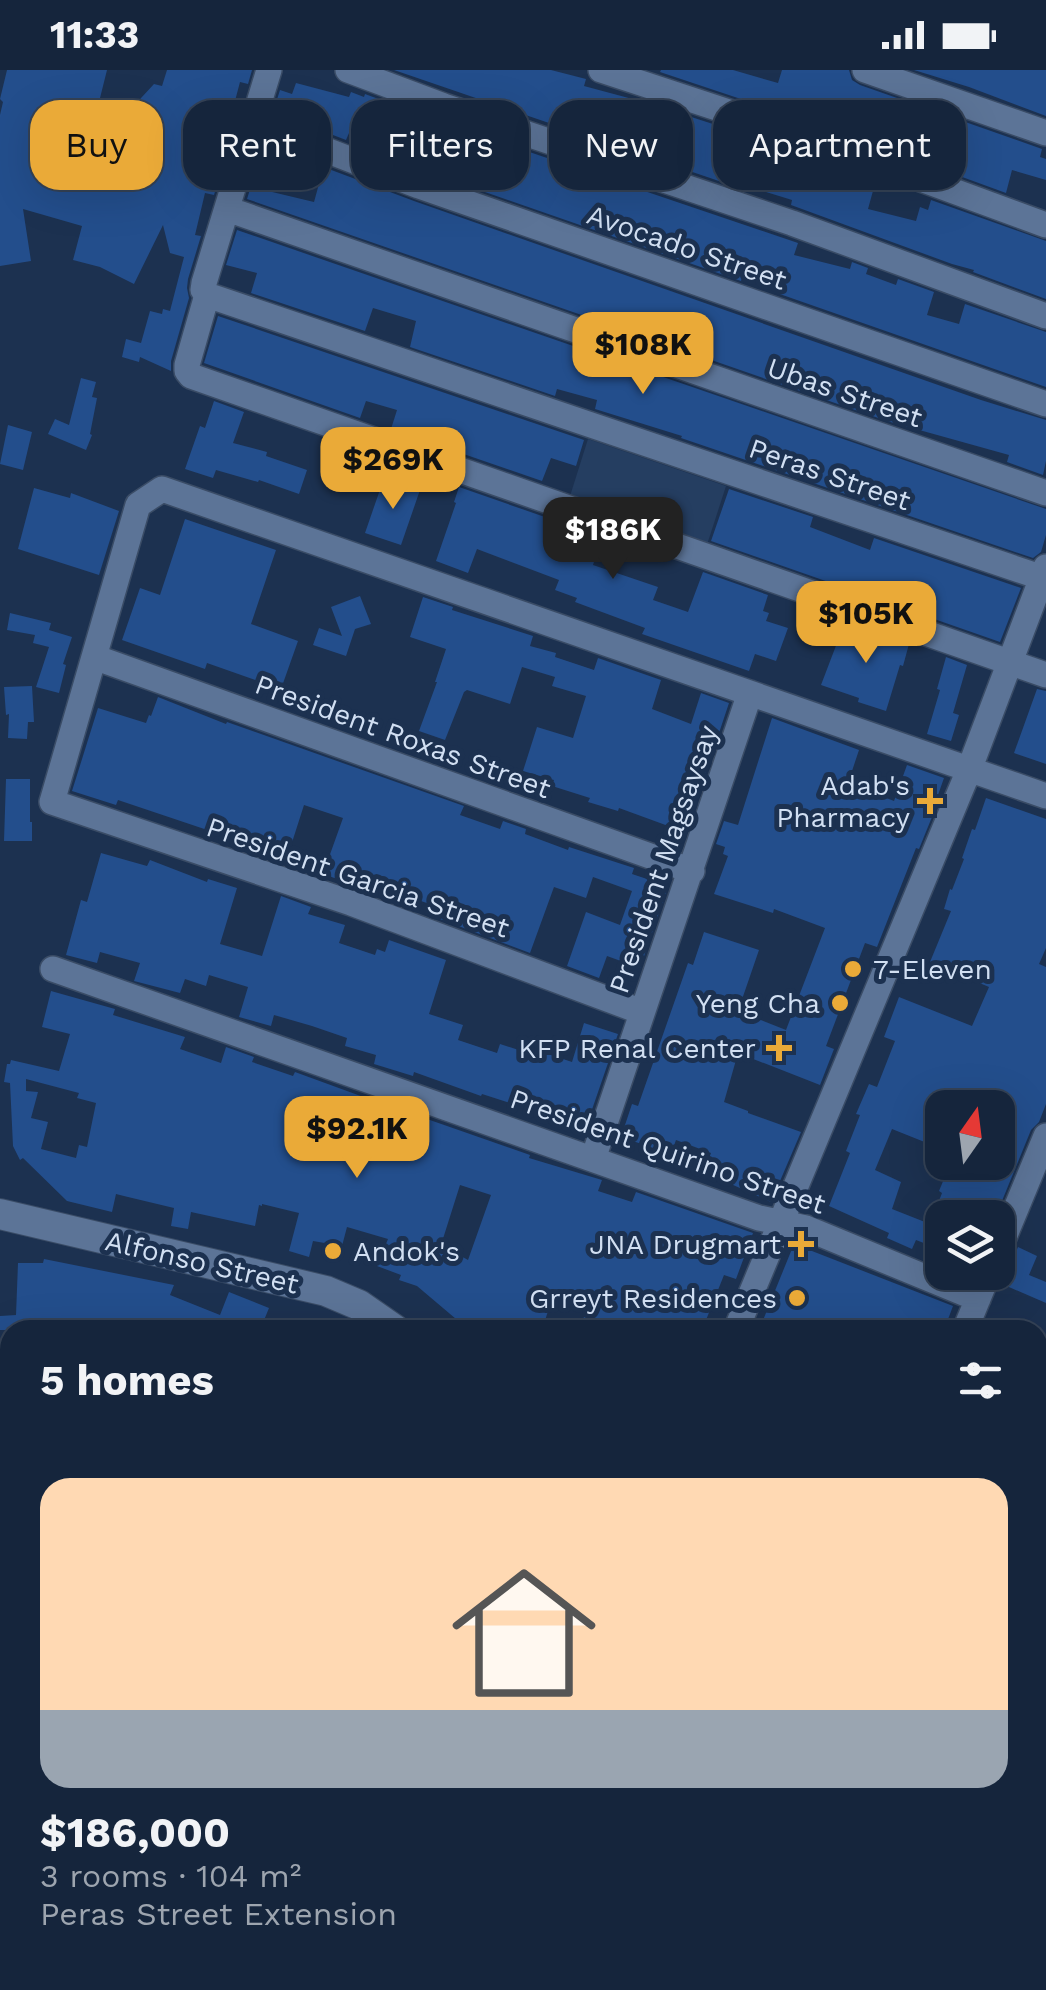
<!DOCTYPE html>
<meta charset="utf-8">
<style>
body{margin:0;font-family:"Work Sans",sans-serif;background:#1e2d43;color:#f1f3f6;height:100vh;display:flex;flex-direction:column;font-size:38px;white-space:nowrap}
*{box-sizing:border-box;margin:0}
p{font-size:32px;color:#9da5af}
.icon{flex:none;width:55px;height:55px;fill:none;stroke:currentColor;stroke-width:2;stroke-linecap:round;stroke-linejoin:round}
.map{position:relative;flex:1;overflow:hidden}
.panel{position:absolute;left:0px;top:1250px;width:1048px;height:670px;display:flex;flex-direction:column;background:#15253c;border-radius:30px 30px 0 0;box-shadow:0 10px 40px #0002,0 0 0 2px #344256}
.panel>*{flex:none}
.top-card{position:absolute;left:30px;top:30px;width:988px;height:90px;display:flex;gap:20px}
.needle{width:65px;rotate:14deg}
.fabs{position:absolute;left:925px;top:1020px;display:grid;gap:20px}
.fabs a{display:grid;place-items:center;width:90px;height:90px;border-radius:20px;background:#15253c;box-shadow:0 10px 40px #0002,0 0 0 2px #344256;font-size:50px}
.price{position:absolute;translate:-50% -85px;padding:0 22px;border-radius:20px;background:#eaaa38;color:#111;font-size:32px;line-height:65px;filter:drop-shadow(0 2px 5px #0008)}
.price::after{content:'';position:absolute;left:50%;top:60px;width:30px;height:22px;margin-left:-15px;background:inherit;clip-path:polygon(0 0,100% 0,50% 100%)}
.price.on{background:#222;color:#fff}
ul{padding:0;list-style:none}
li{display:grid;align-content:center;gap:20px;height:530px;padding:0 40px}
li span{display:grid;place-items:center;height:310px;border-radius:30px;color:#555}
li>.icon{margin-inline-start:auto}
span .icon{width:180px;height:180px;fill:#fffc;stroke-width:1}
li b{font-size:42px}
h2{display:flex;justify-content:space-between;align-items:center;height:120px;padding:0 40px;font-size:42px}
.pill{padding:0 35px;border-radius:30px;background:#15253c;box-shadow:0 10px 40px #0002,0 0 0 2px #344256;font-size:35px;line-height:90px}
.pill.on{background:#eaaa38;color:#111}
.status{display:flex;justify-content:space-between;align-items:center;height:70px;padding:0 50px;background:#15253c;direction:ltr}
.status svg{height:28px;fill:currentColor}
.map>svg:first-child{display:block}
</style>
<div class="status"><b>11:33</b><svg viewBox="0 0 49 12"><path d="M0 12V9h3v3zM5 12V6h3v6zM10 12V3h3v9zM15 12V0h3v12zM26 1h20v11H26zM47 4h2v5h-2z"/></svg></div>
<div class="map">
<svg width="1046" height="1920" viewBox="0 0 1046 1920">
<rect width="100%" height="100%" fill="#1c3150"/>
<path fill="#253e61" d="M588,369L726,416L703,487L565,442Z
M1046,1288V1741L1038,1738V1308Z"/>
<path fill="#234e8c" fill-rule="evenodd" d="M7,0H107L97,40L117,54L154,14L162,16L167,0H252L248,14L240,12L231,46L237,48L214,125L205,123L195,165L201,166L188,209L187,218L189,228L171,291V301L140,287L139,292L122,287L126,269L141,273L150,241L162,244L163,239L170,241L184,187L170,183L163,155L134,214L100,197L73,190L82,156L23,139L31,191L0,196V45L3,32L0,29Z
M394,0H551L586,9L584,16L651,34L818,88L876,110L868,139L916,151L920,137L928,140L931,130L1046,171V229L973,202L974,200L952,194L791,135L792,130L753,118L751,122Z
M661,0H733L778,13L782,0H849L852,10L860,15L1042,79L1040,87L1046,89V110L1012,100L1006,123L828,58L660,2Z
M914,0H1046V46L969,17Z
M296,13L349,27L351,22L364,27L365,24L438,51L798,173L794,185L850,199L852,192L868,198L866,204L896,215L898,209L934,222L927,245L959,254L965,234L1046,262V317L774,222L779,207L744,199L741,211L462,114L465,105L438,91L431,103L386,86L388,82L349,63L346,70L273,42L280,20L292,24Z
M264,74L273,77L263,108L271,110L268,121L314,132L322,103L316,100L318,95L414,131L981,330L1046,350V391L1043,405L1007,392L1009,385L887,351L247,129Z
M237,160L1046,439V465L1041,482L1033,488L681,368L682,366L595,339L597,330L557,319L555,326L410,277L416,251L373,238L365,261L251,223L257,203L226,195Z
M218,246L584,370L576,396L551,388L542,411L391,359L397,340L366,331L360,348L204,293Z
M81,308L96,312L92,327L97,328L90,364L92,365L86,380L48,364L55,349L69,355Z
M214,331L244,342L233,373L267,382L266,386L307,400L299,424L259,410L258,412L216,400L213,408L185,399L200,356L205,358Z
M8,355L32,362L23,400L0,394Z
M384,408L420,420L401,475L365,463Z
M459,417L602,467L593,495L658,517L653,530L688,542L703,502L768,525L763,541L769,543L766,551L788,558L776,591L755,584L749,601L642,564L645,558L575,532L577,528L555,520L559,510L477,479L468,503L436,491L456,433L454,432Z
M34,418L70,428L71,423L119,441L99,505L18,479Z
M729,419L813,447L810,457L870,480L874,468L1021,518L1000,572L711,471Z
M185,449L276,480L251,554L298,571L281,619L207,593L205,599L122,570L140,518L160,525Z
M360,526L371,554L355,559L346,586L313,575L319,558L342,566L331,537Z
M423,527L453,537L452,540L533,566L530,576L556,583L555,587L594,600L598,588L661,610L652,639L691,654L701,623L729,633L685,765L670,760L671,757L619,738L618,741L588,732L590,728L552,716L554,710L523,701L537,657L573,668L586,626L552,616L555,607L522,597L510,634L467,620L464,622L445,670L419,661L437,612H435L446,579L410,567Z
M10,543L51,553L49,560L72,567L63,594L66,595L59,623L36,617L49,577L33,573L35,565L7,560Z
M845,552L909,574L903,596L900,595L886,641L858,632L859,628L821,615Z
M946,587L967,595L953,643L959,645L951,671L927,664L940,620L937,619Z
M32,616L34,652H28L27,669L8,668L9,644L6,645L4,617Z
M1037,619L1046,621V694L1014,683Z
M158,627L226,654L227,652L464,736L460,745L500,759L503,751L526,759L525,764L568,780L569,777L634,798L632,804L668,816L640,898L607,886L599,908L567,896L586,842L620,855L632,821L593,807L586,828L554,817L530,883L432,846L435,836L393,821L391,828L323,804L343,748L304,735L287,788L258,779L257,782L241,776L243,772L118,730L116,735L72,721L98,638L146,653L149,645L151,646Z
M772,648L859,680L848,713L894,731L907,695L944,708L932,742H934L919,779L916,778L877,877L865,873L826,976L834,979L820,1015L738,983L724,1032L748,1041V1043L801,1062L771,1132L704,1102L711,1083L676,1070L671,1084L621,1067L632,1034L638,1036L688,893L693,895L704,862L759,880L738,941L786,960L825,858L774,839L773,843L714,824L728,786L723,784L725,777L716,774L724,751L738,755Z
M6,709H30V752H32V771H4Z
M986,728L1046,749V878L1039,894L1046,897V1034L1039,1052L1031,1060L995,1148H942V1180L916,1170L912,1179L887,1168L889,1163L829,1136L850,1083L846,1081L860,1045L856,1044L869,1014L877,1017L895,971L884,967L899,927L972,956L989,917L930,892L951,841L944,839L950,819L952,820L964,789L962,788L972,759L975,760ZM942,1038H998V1092H951L939,1121L942,1123L930,1154L892,1139L901,1112L875,1100L892,1059L942,1079Z
M101,783L147,796L150,790L207,812L208,809L237,818L220,874L262,886L281,826L311,837L308,844L345,855L339,873L375,885L377,879L385,882L389,870L446,890L429,944L463,955L458,970L497,983L500,974L534,985L536,980L572,992L584,953L618,964L586,1057L482,1024L481,1026L414,1002L413,1006L374,994L376,985L345,976L347,968L312,956L274,945L271,956L239,947L248,917L209,905L206,916L185,909L180,923L134,911L140,893L100,882L97,893L66,885L81,830L87,832Z
M51,921L115,939L113,945L185,967L180,979L221,993L226,977L254,987L252,992L293,1006L295,1002L388,1036L387,1039L426,1052L427,1049L530,1085L529,1088L602,1110L598,1121L632,1132L636,1122L753,1163L736,1209L724,1205L702,1260H579L589,1234L554,1222L542,1260H469L417,1216L399,1210L401,1205L377,1196L388,1169L347,1157L342,1176L313,1171L309,1187L289,1181L299,1143L262,1134V1136L259,1135L255,1156L191,1142L188,1159L171,1156L174,1138L128,1127L116,1124L112,1142L67,1131L23,1088L20,1090L13,1076L10,1013L4,1012L7,994H10L11,990L59,1001L70,964L42,957ZM26,1009L79,1023L77,1028L96,1033L87,1077L79,1075L76,1088L41,1079L48,1052L31,1048L38,1022L26,1021ZM460,1115L491,1125L468,1190L441,1175Z
M794,1174L953,1236L944,1260H759Z
M1018,1177L1037,1186L1029,1205L1046,1212V1233L1002,1214L1004,1207V1197L1013,1189Z
M44,1189L174,1215L170,1225L220,1245L229,1222L269,1238L260,1260H0V1246L16,1245L18,1193H43Z"/>
<g fill="none" stroke-linecap="round" stroke-linejoin="round">
<defs>
<path id="street" d="M269,0L204,213L203,220L207,225L1046,509
M348,0L444,36L792,153L1046,246
M601,0L823,73L1046,155
M865,0L1046,63
M253,52L419,116L1046,334
M227,139L1046,423
M207,225L187,295V301L191,306L1046,605
M94,587L692,801
M53,899L759,1148L806,1158L978,1229
M642,942L351,833L52,732L138,435L162,419L1046,726
M593,1089L750,623
M998,1182L1046,1066
M736,1260L969,700L1046,497
M965,1260L989,1202"/>
<path id="secondary" d="M0,1144L326,1221L359,1235L395,1260
M0,1580L8,1920"/>
<path id="primary" d="M0,1394L10,1397
M0,1463L10,1466
M0,1498L10,1501
M0,1569L10,1572
M1038,1829L1046,1832
M1038,1862L1046,1865"/>
</defs>
<use href="#street" stroke="#3a4c66" stroke-width="28"/>
<use href="#secondary" stroke="#3a4c66" stroke-width="32"/>
<use href="#primary" stroke="#3a4c66" stroke-width="32"/>
<use href="#street" stroke="#5c7497" stroke-width="25"/>
<use href="#secondary" stroke="#5c7497" stroke-width="30"/>
<use href="#primary" stroke="#b86f83" stroke-width="30"/>
</g>
<g fill="#eaaa38" stroke="#1c3150" stroke-width="4">
<path d="M925 716h10v10h10v10h-10v10h-10v-10h-10v-10h10z"/>
<circle cx="853" cy="899" r="10"/>
<circle cx="840" cy="933" r="10"/>
<path d="M774 963h10v10h10v10h-10v10h-10v-10h-10v-10h10z"/>
<path d="M796 1159h10v10h10v10h-10v10h-10v-10h-10v-10h10z"/>
<circle cx="333" cy="1181" r="10"/>
<circle cx="797" cy="1228" r="10"/>
</g>
<g text-anchor="middle" stroke-width="10" stroke-linejoin="round" paint-order="stroke">
<g font-size="28" fill="#d1dff2" stroke="#1c3150">
<text transform="translate(687 177) rotate(19)" y="10">Avocado Street</text>
<text transform="translate(845 322) rotate(19)" y="10">Ubas Street</text>
<text transform="translate(830 404) rotate(19)" y="10">Peras Street</text>
<text transform="translate(403 666) rotate(20)" y="10">President Roxas Street</text>
<text transform="translate(663 789) rotate(-71)" y="10">President Magsaysay</text>
<text transform="translate(358 807) rotate(19)" y="10">President Garcia Street</text>
<text transform="translate(668 1081) rotate(19)" y="10">President Quirino Street</text>
<text transform="translate(202 1192) rotate(13)" y="10">Alfonso Street</text>
</g>
<g font-size="28" fill="#d1dff2" stroke="#1c3150" text-anchor="end">
<text x="910" y="725">Adab's<tspan x="910" dy="32">Pharmacy</tspan></text>
<text x="873" y="909" text-anchor="start">7-Eleven</text>
<text x="820" y="943">Yeng Cha</text>
<text x="756" y="988">KFP Renal Center</text>
<text x="781" y="1184">JNA Drugmart</text>
<text x="353" y="1191" text-anchor="start">Andok's</text>
<text x="777" y="1238">Grreyt Residences</text>
</g>
</g>
</svg>
<div class="fabs">
<a><svg class="needle" viewBox="-14 -14 28 28"><path d="M0-13l5 13h-10z" fill="#e53935"/><path d="M0 13l5-13h-10z" fill="#9da5af"/></svg></a>
<a><svg class="icon" aria-label="layers" viewBox="0 0 24 24"><path d="M12 4l9 5-9 5-9-5zM3 14l9 5 9-5"/></svg></a>
</div>
<b class="price" style="left:643px;top:327px">$108K</b>
<b class="price" style="left:393px;top:442px">$269K</b>
<b class="price on" style="left:613px;top:512px">$186K</b>
<b class="price" style="left:866px;top:596px">$105K</b>
<b class="price" style="left:357px;top:1111px">$92.1K</b>
<div class="top-card">
<a class="pill on">Buy</a>
<a class="pill">Rent</a>
<a class="pill">Filters</a>
<a class="pill">New</a>
<a class="pill">Apartment</a>
</div>
<section class="panel">
<h2>5 homes<svg class="icon" aria-label="filters" viewBox="0 0 24 24"><path d="M4 7h16M4 17h16"/><circle cx="9" cy="7" r="2"/><circle cx="15" cy="17" r="2"/></svg></h2>
<ul>
<li><span style="background:linear-gradient(#ffd9b3 75%,#9aa5b1 0)"><svg class="icon" aria-label="home" viewBox="0 0 24 24"><path d="M3 11l9-7 9 7M6 9v11h12V9"/></svg></span><div><b>$186,000</b><p>3 rooms · 104 m²</p><p>Peras Street Extension</p></div></li>
</ul>
</section>
</div>
